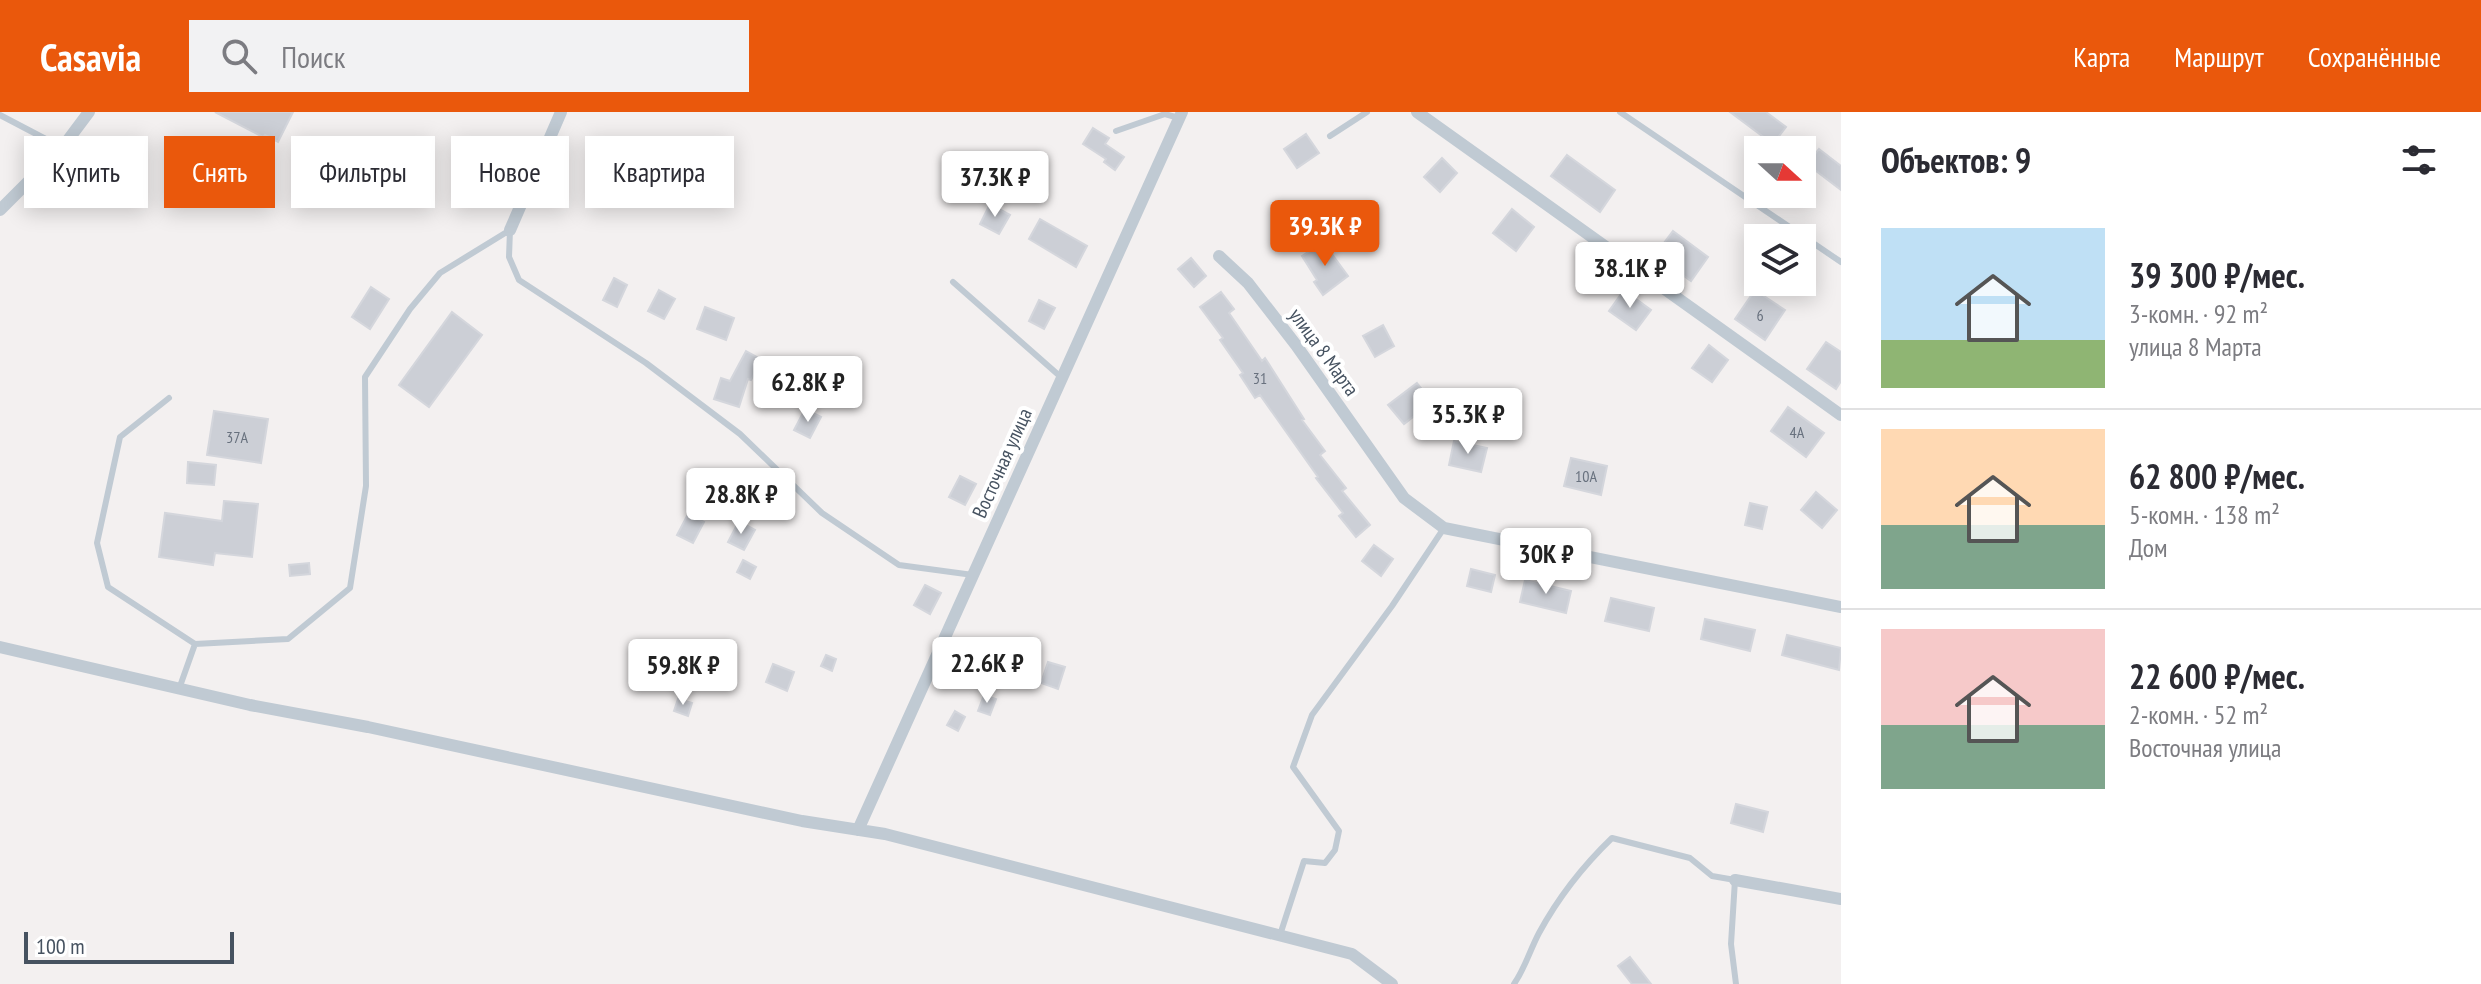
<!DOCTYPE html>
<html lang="ru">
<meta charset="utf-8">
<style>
body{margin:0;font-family:"PT Sans Narrow",sans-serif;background:#f2f2f3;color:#2b2b33;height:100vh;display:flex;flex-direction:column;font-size:30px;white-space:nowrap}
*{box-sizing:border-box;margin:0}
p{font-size:26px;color:#7c7c81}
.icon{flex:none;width:44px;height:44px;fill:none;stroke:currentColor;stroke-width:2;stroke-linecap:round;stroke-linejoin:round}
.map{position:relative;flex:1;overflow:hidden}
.drawer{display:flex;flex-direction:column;background:#fff;width:640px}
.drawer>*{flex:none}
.top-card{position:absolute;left:24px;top:24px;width:760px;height:72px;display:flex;gap:16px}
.needle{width:52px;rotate:111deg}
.buttons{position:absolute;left:1744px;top:24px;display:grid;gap:16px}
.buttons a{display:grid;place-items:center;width:72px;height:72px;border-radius:0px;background:#fff;box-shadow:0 4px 20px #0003;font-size:40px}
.scale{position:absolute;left:24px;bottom:20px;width:210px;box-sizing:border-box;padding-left:8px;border:4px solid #465260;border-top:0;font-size:22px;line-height:28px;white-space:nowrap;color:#465260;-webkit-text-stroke:6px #fff;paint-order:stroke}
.price{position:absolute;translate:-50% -68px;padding:0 18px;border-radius:8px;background:#fff;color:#222;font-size:26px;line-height:52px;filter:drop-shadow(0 2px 4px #0008)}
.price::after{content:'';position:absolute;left:50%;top:48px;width:24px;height:18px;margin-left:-12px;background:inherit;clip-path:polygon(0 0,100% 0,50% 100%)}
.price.current{background:#ea580c;color:#fff}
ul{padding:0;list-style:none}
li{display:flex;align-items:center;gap:24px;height:200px;padding:0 40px}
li+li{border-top:2px solid #e1e1e2}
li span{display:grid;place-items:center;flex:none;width:224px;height:160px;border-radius:0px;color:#555}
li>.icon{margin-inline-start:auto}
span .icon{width:96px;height:96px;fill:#fffc;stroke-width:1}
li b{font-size:34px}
h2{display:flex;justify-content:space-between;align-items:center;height:96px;padding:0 40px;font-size:34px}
.chip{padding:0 28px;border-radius:0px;background:#fff;box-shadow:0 4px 20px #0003;font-size:28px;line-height:72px}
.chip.current{background:#ea580c;color:#fff}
header{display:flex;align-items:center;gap:48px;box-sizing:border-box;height:112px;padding:0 40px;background:#ea580c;color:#fff}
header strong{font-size:38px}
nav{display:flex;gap:44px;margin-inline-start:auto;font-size:28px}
.search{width:560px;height:72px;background:#f2f2f3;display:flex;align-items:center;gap:20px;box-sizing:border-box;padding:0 28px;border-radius:0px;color:#7c7c81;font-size:30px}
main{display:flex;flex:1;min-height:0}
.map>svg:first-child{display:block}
</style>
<header>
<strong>Casavia</strong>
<div class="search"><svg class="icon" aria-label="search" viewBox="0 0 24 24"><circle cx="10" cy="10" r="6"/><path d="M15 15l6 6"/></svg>Поиск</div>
<nav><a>Карта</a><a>Маршрут</a><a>Сохранённые</a></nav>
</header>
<main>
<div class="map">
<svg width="1841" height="872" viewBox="0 0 1841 872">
<rect width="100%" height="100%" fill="#f3f0f0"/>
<path fill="#cccfd6" stroke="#d4d6dc" stroke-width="2" d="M215,0H293L278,30L265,23L263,25Z
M1730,0H1766L1786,15L1773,32Z
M1093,16L1109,26L1105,32L1124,45L1115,58L1104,50L1106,47L1083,32Z
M1306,22L1319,41L1297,56L1284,37Z
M1819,37L1841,54V78L1807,52Z
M1567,43L1615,78L1600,100L1551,64Z
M1442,46L1457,61L1440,80L1424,65Z
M990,92L1010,103L999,122L980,112Z
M1512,97L1534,115L1516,139L1493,121Z
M1040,107L1087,134L1076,155L1029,127Z
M1673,119L1708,145L1691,169L1655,143Z
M1323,130L1348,164L1323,183L1314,170L1317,168L1302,144Z
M1191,146L1206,164L1194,175L1178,157Z
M614,166L627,173L617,195L603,188Z
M371,175L389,187L370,217L352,205Z
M659,178L675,187L664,207L648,199Z
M1624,178L1651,198L1636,218L1609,199Z
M1755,178L1785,198L1765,228L1735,207Z
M1221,180L1234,197L1229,201L1262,249L1265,246L1304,307L1302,308L1325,339L1320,343L1346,376L1342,379L1370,413L1356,425L1339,404L1343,401L1316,366L1318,365L1260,283L1255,286L1240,263L1243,261L1220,228L1223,226L1200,195Z
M1039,188L1055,196L1044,217L1029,209Z
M705,195L734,206L726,228L697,217Z
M452,200L482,223L429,295L399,273Z
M1383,213L1394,234L1375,245L1363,224Z
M1826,230L1841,240V269L1836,277L1807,257Z
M1709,233L1728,248L1712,270L1692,256Z
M746,239L762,248L751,268L748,267L739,295L714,287L721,266L730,269Z
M1417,271L1432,290L1404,312L1388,293Z
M1788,295L1824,321L1806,345L1771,319Z
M805,297L821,305L810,326L794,318Z
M214,299L268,307L261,351L207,343Z
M1454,329L1487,336L1481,360L1449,353Z
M1571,346L1607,354L1601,383L1564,374Z
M188,350L216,353L214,373L187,371Z
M960,364L976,372L965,393L949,385Z
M1816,380L1837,398L1822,416L1801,398Z
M224,389L258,392L252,445L215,441L213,453L159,445L165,401L222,409Z
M1750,391L1767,395L1762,417L1745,413Z
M688,402L704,410L693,431L677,423Z
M739,409L755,418L744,438L728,430Z
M1374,433L1393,447L1381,464L1362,449Z
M743,448L756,455L750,467L737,460Z
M309,451L310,462L290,464L289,453Z
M1471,457L1495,463L1491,480L1467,474Z
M1525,468L1571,479L1566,501L1520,490Z
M925,473L941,481L930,502L914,493Z
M1611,486L1654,496L1649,519L1605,509Z
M1705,507L1755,518L1750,539L1701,527Z
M1787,523L1841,536L1839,558L1782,543Z
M1004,531L1019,537L1011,559L995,552Z
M826,543L836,547L832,559L821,554Z
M1048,550L1065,555L1058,577L1041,571Z
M684,551L700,559L689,580L673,571Z
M773,552L794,560L787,579L766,570Z
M984,583L996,587L990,603L978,599Z
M678,587L692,591L688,604L674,599Z
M955,599L965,605L958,619L947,613Z
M1736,692L1768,700L1763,720L1731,711Z
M1630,845L1651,872H1632L1618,854Z"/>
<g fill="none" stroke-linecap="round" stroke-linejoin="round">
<path stroke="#c0cad3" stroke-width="6" d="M1620,0L1841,150
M0,3L61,35
M1116,19L1165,2L1179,6
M1330,24L1367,0
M510,118L509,145L519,168L646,251L740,322L822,401L899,453L973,463
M953,170L1062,266
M169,286L120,325L97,431L108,475L195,532
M179,577L195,532L288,527L350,476L366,374L365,265L410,197L440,161L510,118
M1280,823L1304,749L1325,751L1335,738L1339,719L1293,655L1312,603L1392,494L1444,416
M1514,872C1525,856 1530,838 1539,821C1558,786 1584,753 1612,726L1690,746L1712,764L1735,768L1731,832L1736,872"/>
<path stroke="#c0cad3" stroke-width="12" d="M1417,0L1841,303
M0,98L62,36L89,0
M510,118L561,0
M1219,144L1248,171L1296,233L1404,386L1444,416L1841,495
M0,535L250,593L368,615L802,709L885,722L1352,842L1392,872
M858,718L1182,0
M1735,768L1841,787"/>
</g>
<g text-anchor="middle" stroke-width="8" stroke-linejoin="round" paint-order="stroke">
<g font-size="16" fill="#68717e">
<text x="1760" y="209">6</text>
<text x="1260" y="272">31</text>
<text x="1797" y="326">4А</text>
<text x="237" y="331">37А</text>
<text x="1586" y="370">10А</text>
</g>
<g font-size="20" fill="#465260" stroke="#fff">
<text transform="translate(1324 240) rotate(54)" y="7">улица 8 Марта</text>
<text transform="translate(1002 351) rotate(-66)" y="7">Восточная улица</text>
</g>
</g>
</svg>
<div class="buttons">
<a><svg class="needle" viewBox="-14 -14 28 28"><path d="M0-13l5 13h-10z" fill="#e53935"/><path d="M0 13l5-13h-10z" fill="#7c7c81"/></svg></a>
<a><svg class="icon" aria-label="layers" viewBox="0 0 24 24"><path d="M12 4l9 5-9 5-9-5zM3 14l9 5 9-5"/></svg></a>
</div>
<div class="scale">100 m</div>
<b class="price" style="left:995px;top:107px">37.3K ₽</b>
<b class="price current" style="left:1325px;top:156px">39.3K ₽</b>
<b class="price" style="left:1630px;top:198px">38.1K ₽</b>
<b class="price" style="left:808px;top:312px">62.8K ₽</b>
<b class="price" style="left:1468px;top:344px">35.3K ₽</b>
<b class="price" style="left:741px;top:424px">28.8K ₽</b>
<b class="price" style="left:1546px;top:484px">30K ₽</b>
<b class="price" style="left:987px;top:593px">22.6K ₽</b>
<b class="price" style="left:683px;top:595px">59.8K ₽</b>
<div class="top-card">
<a class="chip">Купить</a>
<a class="chip current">Снять</a>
<a class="chip">Фильтры</a>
<a class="chip">Новое</a>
<a class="chip">Квартира</a>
</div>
</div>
<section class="drawer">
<h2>Объектов: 9<svg class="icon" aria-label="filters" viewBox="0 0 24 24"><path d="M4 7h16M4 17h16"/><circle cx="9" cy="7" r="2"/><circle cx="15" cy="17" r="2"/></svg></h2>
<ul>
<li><span style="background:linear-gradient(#bfe0f5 70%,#8fb573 0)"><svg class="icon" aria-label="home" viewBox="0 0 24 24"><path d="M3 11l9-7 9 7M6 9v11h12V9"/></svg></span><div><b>39 300 ₽/мес.</b><p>3-комн. · 92 m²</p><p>улица 8 Марта</p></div></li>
<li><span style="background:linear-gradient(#ffd9b3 60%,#7fa58c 0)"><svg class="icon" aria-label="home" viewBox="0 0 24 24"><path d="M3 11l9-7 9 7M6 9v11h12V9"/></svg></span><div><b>62 800 ₽/мес.</b><p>5-комн. · 138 m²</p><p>Дом</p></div></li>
<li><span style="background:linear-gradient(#f6c9c9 60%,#7fa58c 0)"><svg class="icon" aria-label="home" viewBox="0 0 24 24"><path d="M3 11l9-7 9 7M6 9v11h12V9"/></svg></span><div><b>22 600 ₽/мес.</b><p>2-комн. · 52 m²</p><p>Восточная улица</p></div></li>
</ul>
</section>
</main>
